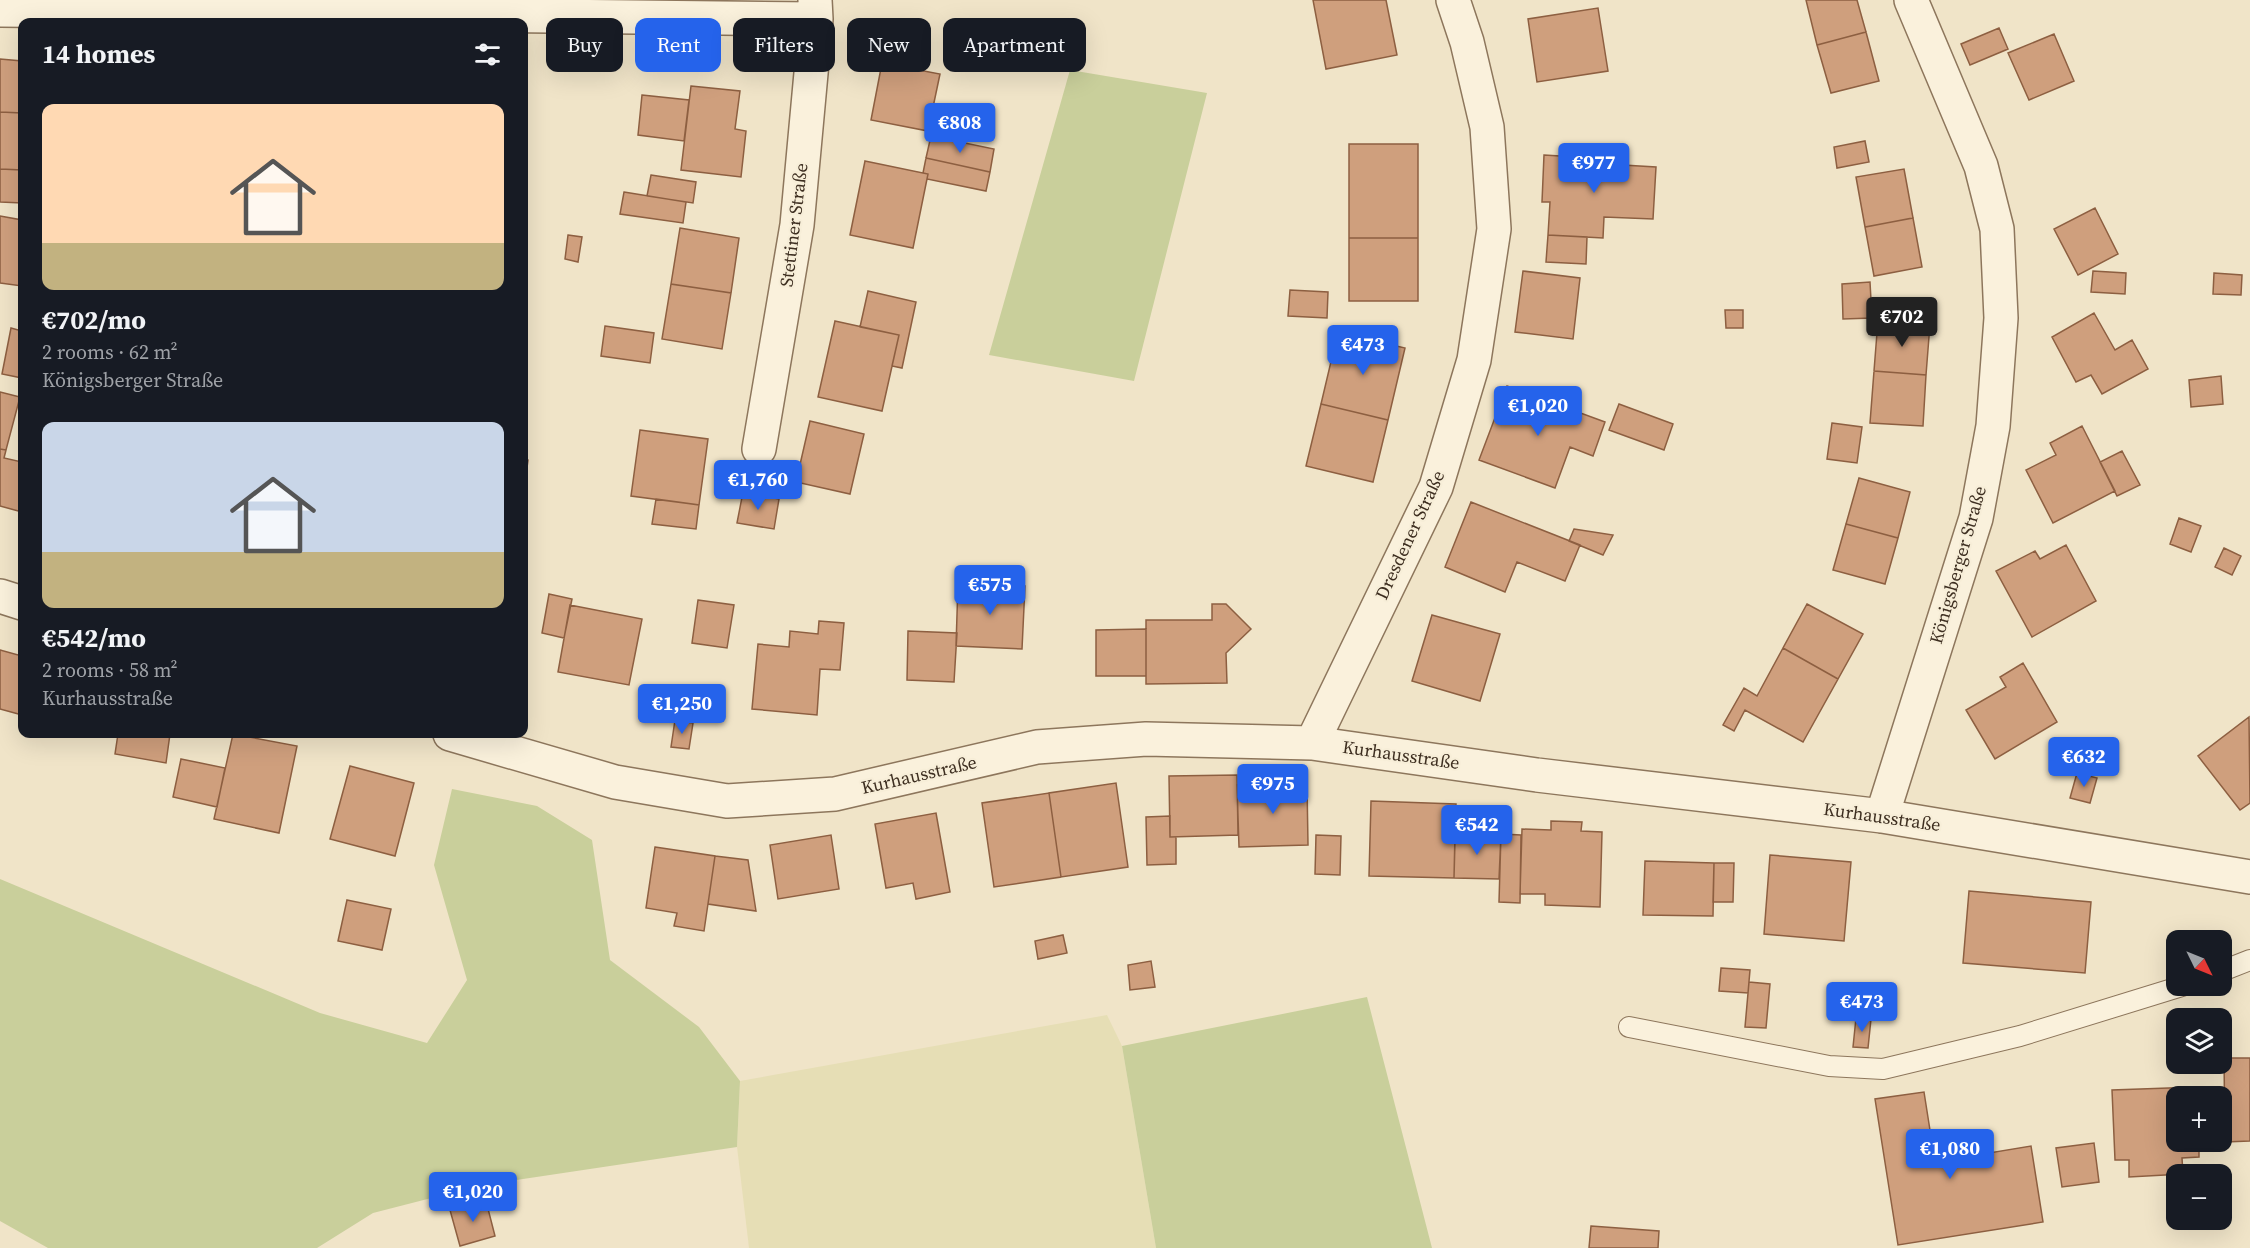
<!DOCTYPE html>
<meta charset="utf-8">
<style>
body{margin:0;font-family:"Source Serif 4",serif;background:#242831;color:#f1f3f6;height:100vh;display:flex;flex-direction:column;font-size:22px;white-space:nowrap}
*{box-sizing:border-box;margin:0}
p{font-size:20px;color:#9ea1a6}
.icon{flex:none;width:33px;height:33px;fill:none;stroke:currentColor;stroke-width:2;stroke-linecap:round;stroke-linejoin:round}
.map{position:relative;flex:1;overflow:hidden}
.panel{position:absolute;left:18px;top:18px;width:510px;height:720px;display:flex;flex-direction:column;background:#171b24;border-radius:12px;box-shadow:0 6px 24px #0002}
.panel>*{flex:none}
.banner{position:absolute;left:546px;top:18px;width:570px;height:54px;display:flex;gap:12px}
.needle{width:39px;rotate:133deg}
.controls{position:absolute;left:2166px;top:930px;display:grid;gap:12px}
.controls a{display:grid;place-items:center;width:66px;height:66px;border-radius:12px;background:#171b24;box-shadow:0 6px 24px #0002;font-size:30px}
.price{position:absolute;translate:-50% -51px;padding:0 14px;border-radius:6px;background:#2563eb;color:#fff;font-size:20px;line-height:39px;filter:drop-shadow(0 2px 3px #0008)}
.price::after{content:'';position:absolute;left:50%;top:36px;width:18px;height:14px;margin-left:-9px;background:inherit;clip-path:polygon(0 0,100% 0,50% 100%)}
.price.selected{background:#222;color:#fff}
ul{padding:0;list-style:none}
li{display:grid;align-content:center;gap:12px;height:318px;padding:0 24px}
li span{display:grid;place-items:center;height:186px;border-radius:12px;color:#555}
li>.icon{margin-inline-start:auto}
span .icon{width:108px;height:108px;fill:#fffc;stroke-width:1}
li b{font-size:26px}
h2{display:flex;justify-content:space-between;align-items:center;height:72px;padding:0 24px;font-size:26px}
.chip{padding:0 21px;border-radius:12px;background:#171b24;box-shadow:0 6px 24px #0002;font-size:21px;line-height:54px}
.chip.selected{background:#2563eb;color:#fff}
.map>svg:first-child{display:block}
</style>
<div class="map">
<svg width="2250" height="1248" viewBox="0 0 2250 1248">
<rect width="100%" height="100%" fill="#f0e4c8"/>
<path fill="#e6deb5" d="M1107,1015L1122,1046L1156,1248H749L737,1147L740,1081Z"/>
<path fill="#c9cf9b" d="M1070,70L1207,93L1134,381L989,355Z
M452,789L537,806L592,840L610,960L699,1027L740,1081L737,1147L482,1185L373,1213L317,1248H48L0,1221V879L320,1013L427,1043L467,980L434,865Z
M1367,997L1432,1248H1156L1122,1046Z"/>
<path fill="#cf9f7d" stroke="#8d5f41" stroke-width="1.5" d="M1313,0H1386L1397,55L1326,69Z
M1806,0H1857L1866,32L1817,45Z
M1598,8L1608,71L1537,82L1528,19Z
M1999,28L2008,49L1970,65L1961,44Z
M1866,32L1879,81L1831,93L1817,45Z
M2054,34L2074,81L2029,100L2008,53Z
M0,59L22,61V113L0,112Z
M882,63L940,74L928,131L871,120Z
M691,86L740,91L735,129L746,131L741,177L681,170Z
M642,95L689,100L684,141L638,135Z
M0,112L22,113V170L0,169Z
M931,136L994,149L990,172L926,158Z
M1865,141L1869,162L1837,168L1834,147Z
M1349,144H1418V238H1349Z
M1544,155L1607,159L1606,164L1656,167L1653,219L1604,217L1603,238L1548,235L1550,202H1542Z
M926,158L990,172L986,191L927,179L928,174L923,173Z
M865,161L928,174L913,248L850,235Z
M0,169L22,170V203L0,202Z
M1904,169L1913,218L1865,227L1856,177Z
M651,175L696,182L693,203L647,196Z
M624,192L686,202L683,223L620,214Z
M2095,208L2118,254L2078,275L2054,229Z
M0,216L22,220V286L0,283Z
M1913,218L1922,267L1874,276L1865,227Z
M680,228L739,238L731,293L671,284Z
M568,235L582,237L578,262L565,259Z
M1548,235L1587,237L1586,264L1546,262Z
M1349,238H1418V301H1349Z
M1523,271L1580,278L1573,339L1515,332Z
M2093,271L2126,273L2125,294L2091,292Z
M2214,273L2242,275L2241,295L2213,294Z
M1870,282L1872,318L1843,319L1842,284Z
M671,284L731,293L722,349L662,339Z
M1290,290L1328,292L1327,318L1288,316Z
M868,291L916,302L902,368L892,366L899,335L860,327Z
M1725,310H1743V328H1726Z
M2094,313L2115,350L2132,340L2148,369L2102,394L2091,375L2076,382L2052,337Z
M1878,320L1930,324L1926,375L1874,371Z
M835,321L899,335L882,411L818,397Z
M605,326L654,333L650,363L601,356Z
M11,328L22,331V378L2,374Z
M1338,332L1405,348L1388,420L1321,404Z
M1874,371L1926,375L1923,426L1870,423Z
M2221,376L2223,404L2191,407L2189,380Z
M1507,386L1605,422L1593,456L1570,447L1555,488L1479,460Z
M0,392L20,397L6,450L0,449Z
M1321,404L1388,420L1373,482L1306,466Z
M1619,404L1673,424L1664,450L1609,430Z
M810,421L864,434L850,494L796,482Z
M1832,423L1862,427L1857,463L1827,459Z
M2082,426L2115,491L2053,523L2026,470L2056,455L2050,443Z
M640,430L708,439L699,505L631,496Z
M0,449L6,450L4,458L22,462V512L0,506Z
M2122,451L2140,485L2117,496L2100,462Z
M524,459L528,460L525,483H524Z
M1859,478L1910,492L1898,538L1846,524Z
M743,492L779,499L774,529L737,523Z
M656,499L699,505L696,529L652,524Z
M1471,502L1580,545L1565,581L1517,562L1505,592L1445,567Z
M2179,518L2201,526L2191,552L2170,544Z
M1846,524L1898,538L1885,584L1833,570Z
M1574,529L1613,535L1603,555L1569,541Z
M2066,545L2096,601L2032,637L1996,571L2035,551L2040,559Z
M2224,548L2241,556L2232,575L2215,567Z
M958,584L1025,586L1022,649L956,646Z
M549,594L572,599L564,638L542,633Z
M698,600L734,605L727,648L692,643Z
M1212,604H1226L1251,629L1226,653L1227,683L1146,684V620H1212Z
M1807,604L1863,634L1838,679L1783,648Z
M570,605L642,619L629,685L558,672Z
M1432,615L1500,634L1480,701L1412,681Z
M819,621L844,623L840,670L820,669L817,715L752,709L758,644L789,647L790,631L818,634Z
M1146,629V676H1096V630Z
M908,631L957,633L954,682L907,680Z
M1783,648L1838,679L1803,742L1745,710L1734,731L1723,725L1744,688L1757,696Z
M0,650L22,656V715L0,709Z
M2023,663L2057,722L1995,759L1966,710L2006,687L2000,677Z
M2249,717L2250,803L2240,810L2198,756Z
M675,720L693,723L689,749L671,747Z
M118,734H170L166,763L115,754Z
M233,734L297,746L279,833L214,819Z
M181,759L225,768L217,807L173,797Z
M350,766L414,783L395,856L330,839Z
M2077,773L2097,778L2090,803L2070,798Z
M1237,775L1238,835L1170,837L1169,776Z
M1116,783L1128,867L1061,877L1049,793Z
M1307,784L1308,845L1239,847L1237,785Z
M1049,793L1061,877L994,887L982,803Z
M1371,801L1456,804L1454,878L1369,876Z
M936,813L950,892L916,899L913,883L886,888L875,824Z
M1170,816V837H1176V864L1147,865L1146,817Z
M1551,821L1582,822L1581,831L1602,832L1600,907L1545,905V894H1520L1522,829L1551,830Z
M1455,833L1501,834L1499,879L1454,878Z
M1501,834L1521,835L1520,903L1499,902Z
M831,835L839,889L778,899L770,845Z
M1316,835L1341,836L1340,875L1315,874Z
M655,847L715,856L704,931L674,926L677,913L646,908Z
M1770,855L1851,862L1844,941L1764,934Z
M715,856L748,860L756,911L708,904Z
M1645,861L1714,863L1713,916L1643,915Z
M1714,863H1734L1733,902H1713Z
M1969,891L2091,902L2085,973L1963,963Z
M347,900L391,909L382,950L338,941Z
M1063,935L1067,953L1038,959L1035,941Z
M1151,961L1155,987L1130,990L1128,965Z
M1721,968L1750,970L1748,993L1719,991Z
M1749,982L1770,984L1766,1028L1745,1027Z
M1856,1018L1871,1019L1868,1048L1853,1047Z
M2224,1058H2250V1141L2225,1142Z
M2197,1087V1096H2176V1142H2199V1157L2182,1158L2183,1174L2129,1177V1160H2115L2112,1090Z
M1924,1092L1935,1162L2031,1146L2043,1222L1898,1245L1875,1099Z
M2094,1143L2099,1182L2062,1187L2056,1148Z
M486,1201L495,1236L460,1246L450,1210Z
M1591,1226L1659,1231L1658,1248H1589Z"/>
<g fill="none" stroke-linecap="round" stroke-linejoin="round">
<defs>
<path id="service" d="M2222,971L2250,960
M1629,1027L1829,1066L1883,1069L2020,1036L2182,986"/>
<path id="minor" d="M0,10L816,19
M759,449L797,225L816,19L815,0
M0,596L22,603
M450,734L615,782L727,801L835,794L1037,747L1146,739L1312,743L1537,775L1882,816L2250,877
M1312,743L1436,487L1474,360L1494,229L1487,127L1467,42L1453,0
M1882,816L1976,518L1993,426L2001,318L1997,229L1981,166L1911,0"/>
</defs>
<use href="#service" stroke="#8d765c" stroke-width="22"/>
<use href="#minor" stroke="#8d765c" stroke-width="36"/>
<use href="#service" stroke="#faf1dc" stroke-width="20"/>
<use href="#minor" stroke="#faf1dc" stroke-width="33"/>
</g>
<g text-anchor="middle" stroke-width="4.5" stroke-linejoin="round" paint-order="stroke">
<g font-size="18" fill="#3d2e20" stroke="#f7eed8">
<text transform="translate(794 225) rotate(-83)" y="6">Stettiner Straße</text>
<text transform="translate(1410 535) rotate(-65)" y="6">Dresdener Straße</text>
<text transform="translate(1958 565) rotate(-74)" y="6">Königsberger Straße</text>
<text transform="translate(1401 755) rotate(8)" y="6">Kurhausstraße</text>
<text transform="translate(919 775) rotate(-13)" y="6">Kurhausstraße</text>
<text transform="translate(1882 817) rotate(8)" y="6">Kurhausstraße</text>
</g>
</g>
</svg>
<div class="controls">
<a><svg class="needle" viewBox="-14 -14 28 28"><path d="M0-13l5 13h-10z" fill="#e53935"/><path d="M0 13l5-13h-10z" fill="#9ea1a6"/></svg></a>
<a><svg class="icon" aria-label="layers" viewBox="0 0 24 24"><path d="M12 4l9 5-9 5-9-5zM3 14l9 5 9-5"/></svg></a>
<a>+</a>
<a>−</a>
</div>
<b class="price" style="left:960px;top:154px">€808</b>
<b class="price" style="left:1594px;top:194px">€977</b>
<b class="price selected" style="left:1902px;top:348px">€702</b>
<b class="price" style="left:1363px;top:376px">€473</b>
<b class="price" style="left:1538px;top:437px">€1,020</b>
<b class="price" style="left:758px;top:511px">€1,760</b>
<b class="price" style="left:990px;top:616px">€575</b>
<b class="price" style="left:682px;top:735px">€1,250</b>
<b class="price" style="left:2084px;top:788px">€632</b>
<b class="price" style="left:1273px;top:815px">€975</b>
<b class="price" style="left:1477px;top:856px">€542</b>
<b class="price" style="left:1862px;top:1033px">€473</b>
<b class="price" style="left:1950px;top:1180px">€1,080</b>
<b class="price" style="left:473px;top:1223px">€1,020</b>
<div class="banner">
<a class="chip">Buy</a>
<a class="chip selected">Rent</a>
<a class="chip">Filters</a>
<a class="chip">New</a>
<a class="chip">Apartment</a>
</div>
<section class="panel">
<h2>14 homes<svg class="icon" aria-label="filters" viewBox="0 0 24 24"><path d="M4 7h16M4 17h16"/><circle cx="9" cy="7" r="2"/><circle cx="15" cy="17" r="2"/></svg></h2>
<ul>
<li><span style="background:linear-gradient(#ffd9b3 75%,#c2b280 0)"><svg class="icon" aria-label="home" viewBox="0 0 24 24"><path d="M3 11l9-7 9 7M6 9v11h12V9"/></svg></span><div><b>€702/mo</b><p>2 rooms · 62 m²</p><p>Königsberger Straße</p></div></li>
<li><span style="background:linear-gradient(#c9d6e8 70%,#c2b280 0)"><svg class="icon" aria-label="home" viewBox="0 0 24 24"><path d="M3 11l9-7 9 7M6 9v11h12V9"/></svg></span><div><b>€542/mo</b><p>2 rooms · 58 m²</p><p>Kurhausstraße</p></div></li>
</ul>
</section>
</div>
